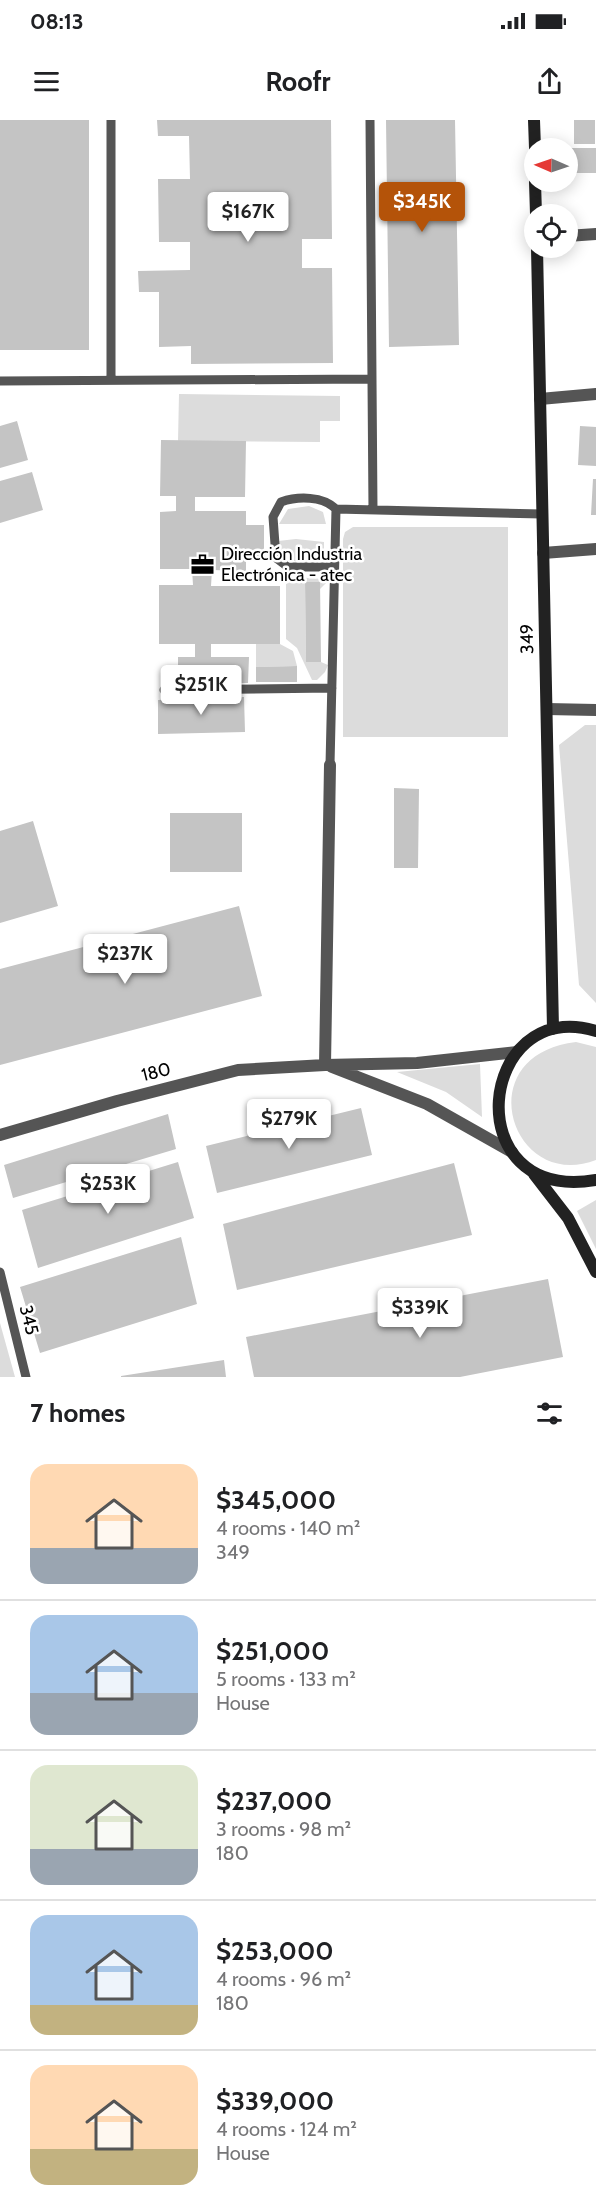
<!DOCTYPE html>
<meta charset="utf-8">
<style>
body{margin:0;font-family:Cabin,sans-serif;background:#f2f2f2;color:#202124;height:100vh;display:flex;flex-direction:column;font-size:22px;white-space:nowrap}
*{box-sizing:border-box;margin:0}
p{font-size:20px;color:#757577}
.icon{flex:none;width:33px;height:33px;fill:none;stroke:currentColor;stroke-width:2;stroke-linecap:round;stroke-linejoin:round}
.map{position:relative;height:1257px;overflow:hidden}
.details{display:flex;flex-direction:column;background:#fff;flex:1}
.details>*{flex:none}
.needle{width:39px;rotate:272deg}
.controls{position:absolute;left:524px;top:18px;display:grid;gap:12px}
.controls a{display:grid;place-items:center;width:54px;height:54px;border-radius:50%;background:#fff;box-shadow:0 3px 15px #0003;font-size:30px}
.price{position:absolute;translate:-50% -51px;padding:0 14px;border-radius:6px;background:#fff;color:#222;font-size:20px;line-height:39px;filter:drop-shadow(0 2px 3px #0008)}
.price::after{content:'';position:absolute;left:50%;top:36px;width:18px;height:14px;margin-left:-9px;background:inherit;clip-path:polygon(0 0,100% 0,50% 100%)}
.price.active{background:#b45309;color:#fff}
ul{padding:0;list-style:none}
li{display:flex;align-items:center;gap:18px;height:150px;padding:0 30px}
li+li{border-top:2px solid #e0e0e0}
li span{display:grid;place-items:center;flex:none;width:168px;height:120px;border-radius:18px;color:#555}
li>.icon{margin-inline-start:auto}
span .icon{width:72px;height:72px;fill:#fffc;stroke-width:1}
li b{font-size:26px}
h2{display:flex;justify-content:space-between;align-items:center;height:72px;padding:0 30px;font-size:26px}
.status{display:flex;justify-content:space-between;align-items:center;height:42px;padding:0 30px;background:#fff;direction:ltr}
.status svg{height:16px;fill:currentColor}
header{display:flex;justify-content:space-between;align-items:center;height:78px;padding:0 30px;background:#fff;font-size:27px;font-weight:700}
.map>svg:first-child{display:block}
</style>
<div class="status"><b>08:13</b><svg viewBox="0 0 49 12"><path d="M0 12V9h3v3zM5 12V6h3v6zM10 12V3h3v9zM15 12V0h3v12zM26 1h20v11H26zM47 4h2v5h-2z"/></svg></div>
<header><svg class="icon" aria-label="menu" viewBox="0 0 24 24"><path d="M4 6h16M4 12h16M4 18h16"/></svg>Roofr<svg class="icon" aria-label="share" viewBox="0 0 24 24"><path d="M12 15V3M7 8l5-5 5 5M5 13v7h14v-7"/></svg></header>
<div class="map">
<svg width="596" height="1257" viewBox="0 0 596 1257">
<rect width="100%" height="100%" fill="#fff"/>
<path fill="#dcdcdc" d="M179,274L340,276V301H320V322L178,321Z
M309,386L323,392L326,404H279L288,389Z
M353,407H508V617H343V419L345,412Z
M296,419L324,422V431C311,452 282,443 278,421Z
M295,457L322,459L326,463L320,469V462L305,463L306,542H321L328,545L325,552L317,560H312L297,528L286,519V464Z
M256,524H280L293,531L297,546L256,547Z
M585,605H596V883L579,865L559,625Z
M576,922L596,927V1040C511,1073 467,935 576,922Z
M480,944L482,997L446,972L397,952Z
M596,1080V1129L577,1091Z
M0,1203L15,1257H0Z"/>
<path fill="#c4c4c4" d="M0,0H89V230H0Z
M157,0H331L332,119H302V148H332L333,243L191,244V226L159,227V172H139L138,151L190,150V122H159L158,59H190L189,16H158Z
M386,0H455L459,225L389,227Z
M574,0H595V24H574Z
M567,28H596V53H567Z
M17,301L28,340L0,348V306Z
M580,306L596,307V346L578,345Z
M161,320L246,321L245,377H195V391H246V405H264V438H246V451L212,450L211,466H280V524H211V537H249L248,563H178V537H195V524H159V465H193L192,449H160V392L176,391V376H160Z
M32,352L43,390L0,403V361Z
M593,359H596V395H591Z
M305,462H320L321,542H306Z
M297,546V562H256V547Z
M244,577L245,612L158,614V580Z
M394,668L419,669L418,748H394Z
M170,693H242V752H170Z
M33,701L58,786L0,803V711Z
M239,786L262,876L0,945V849Z
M361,988L372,1035L217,1073L206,1026Z
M168,994L176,1029L13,1078L4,1045Z
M178,1042L194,1098L38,1148L22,1090Z
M454,1043L472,1115L237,1170L223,1104Z
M181,1117L197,1184L40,1233L20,1167Z
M548,1159L563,1237L460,1257H254L246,1217Z
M224,1240L226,1257H121V1256Z"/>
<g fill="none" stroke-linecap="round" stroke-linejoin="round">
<path stroke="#555" stroke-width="9" d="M111,0V260
M370,0L373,390
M0,261L372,259
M334,447H288L276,438L273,397L281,382C298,376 323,376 336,389L542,394
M164,570L332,568
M330,645L336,389
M0,1152L26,1257"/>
<path stroke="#555" stroke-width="12" d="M567,116L596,114
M540,279L596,274
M543,433L596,429
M547,589L596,590
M325,945L330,645
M332,947L427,984L512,1032
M0,1015L117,981L238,950L325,945L417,943L517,932"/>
<path stroke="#222" stroke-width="12" d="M534,0L535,28
M535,62L536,94
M537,128L553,909
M596,911C478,875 455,1084 596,1060
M534,1054L568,1098L596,1152"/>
</g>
<defs>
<symbol id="office-bare" viewBox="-9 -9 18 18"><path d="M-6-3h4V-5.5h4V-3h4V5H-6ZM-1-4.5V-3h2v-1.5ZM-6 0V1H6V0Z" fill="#000" stroke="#fff" stroke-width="2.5" paint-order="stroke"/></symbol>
</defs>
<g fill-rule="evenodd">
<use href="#office-bare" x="186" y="428" width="33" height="33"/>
</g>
<g text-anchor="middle" stroke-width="5" stroke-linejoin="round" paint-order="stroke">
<g font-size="18" fill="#000" stroke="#fff" text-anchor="start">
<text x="221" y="440">Dirección Industria<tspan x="221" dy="21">Electrónica - atec</tspan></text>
</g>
<g font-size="18" fill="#000" stroke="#fff">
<text transform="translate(527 519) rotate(-91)" y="6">349</text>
<text transform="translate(156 952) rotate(-14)" y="6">180</text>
<text transform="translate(29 1200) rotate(76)" y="6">345</text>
</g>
</g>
</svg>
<div class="controls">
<a><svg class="needle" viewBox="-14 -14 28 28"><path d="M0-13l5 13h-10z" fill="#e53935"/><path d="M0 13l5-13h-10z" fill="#757577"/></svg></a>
<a><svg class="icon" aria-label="locate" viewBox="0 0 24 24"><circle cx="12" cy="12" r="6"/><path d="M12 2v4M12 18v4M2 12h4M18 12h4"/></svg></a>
</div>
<b class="price active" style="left:422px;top:113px">$345K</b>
<b class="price" style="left:248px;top:123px">$167K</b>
<b class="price" style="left:201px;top:596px">$251K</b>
<b class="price" style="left:125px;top:865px">$237K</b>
<b class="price" style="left:289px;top:1030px">$279K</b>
<b class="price" style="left:108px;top:1095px">$253K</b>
<b class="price" style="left:420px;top:1219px">$339K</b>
</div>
<section class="details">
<h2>7 homes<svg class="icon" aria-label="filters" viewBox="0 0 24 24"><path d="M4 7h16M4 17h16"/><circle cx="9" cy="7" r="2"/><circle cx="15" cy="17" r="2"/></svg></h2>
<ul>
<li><span style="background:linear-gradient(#ffd9b3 70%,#9aa5b1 0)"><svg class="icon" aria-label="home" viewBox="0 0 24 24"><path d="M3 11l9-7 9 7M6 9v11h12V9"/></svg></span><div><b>$345,000</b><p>4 rooms · 140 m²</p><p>349</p></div></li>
<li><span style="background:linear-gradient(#a9c7e8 65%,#9aa5b1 0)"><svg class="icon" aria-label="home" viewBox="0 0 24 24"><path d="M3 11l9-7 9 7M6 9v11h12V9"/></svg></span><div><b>$251,000</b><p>5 rooms · 133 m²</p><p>House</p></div></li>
<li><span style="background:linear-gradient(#dfe7d0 70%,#9aa5b1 0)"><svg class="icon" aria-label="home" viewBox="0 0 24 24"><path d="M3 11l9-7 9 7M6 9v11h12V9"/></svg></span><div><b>$237,000</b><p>3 rooms · 98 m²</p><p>180</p></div></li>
<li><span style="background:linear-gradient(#a9c7e8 75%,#c2b280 0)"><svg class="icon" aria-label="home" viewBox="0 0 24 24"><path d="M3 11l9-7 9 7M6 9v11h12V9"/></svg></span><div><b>$253,000</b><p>4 rooms · 96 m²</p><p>180</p></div></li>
<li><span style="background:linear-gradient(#ffd9b3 70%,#c2b280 0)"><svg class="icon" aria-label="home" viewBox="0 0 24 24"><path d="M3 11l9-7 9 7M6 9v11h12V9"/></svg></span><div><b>$339,000</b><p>4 rooms · 124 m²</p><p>House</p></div></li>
</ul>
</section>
